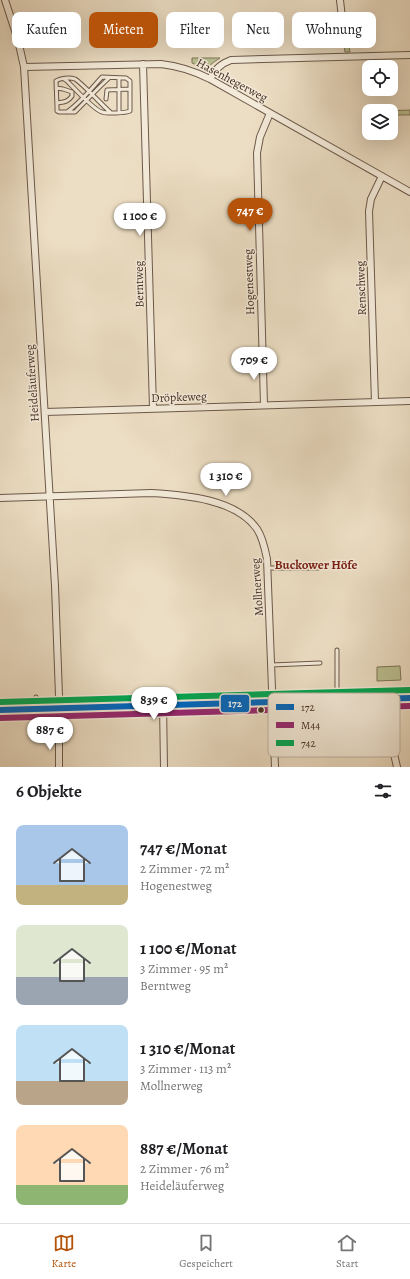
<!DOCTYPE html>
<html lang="de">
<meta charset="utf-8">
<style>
body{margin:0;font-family:Alegreya,serif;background:#f2f2f2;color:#202124;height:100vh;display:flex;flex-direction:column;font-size:15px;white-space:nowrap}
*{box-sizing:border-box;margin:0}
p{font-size:13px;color:#757577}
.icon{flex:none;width:22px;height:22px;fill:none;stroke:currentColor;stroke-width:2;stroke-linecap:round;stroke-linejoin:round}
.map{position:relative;height:767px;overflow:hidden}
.sheet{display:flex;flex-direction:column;background:#fff;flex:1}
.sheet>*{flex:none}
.guide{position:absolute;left:12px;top:12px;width:386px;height:36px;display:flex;gap:8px}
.fabs{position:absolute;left:362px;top:60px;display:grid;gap:8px}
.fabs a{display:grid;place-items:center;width:36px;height:36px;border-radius:8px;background:#fff;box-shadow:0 4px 16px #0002;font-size:20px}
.price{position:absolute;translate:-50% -34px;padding:0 9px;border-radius:14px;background:#fff;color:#222;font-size:13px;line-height:26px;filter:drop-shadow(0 1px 2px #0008)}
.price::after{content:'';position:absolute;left:50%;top:24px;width:12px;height:9px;margin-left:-6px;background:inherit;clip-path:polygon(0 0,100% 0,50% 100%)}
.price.active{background:#b45309;color:#fff}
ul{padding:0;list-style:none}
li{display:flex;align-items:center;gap:12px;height:100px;padding:0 16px}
li span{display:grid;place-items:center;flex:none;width:112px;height:80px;border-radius:8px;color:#555}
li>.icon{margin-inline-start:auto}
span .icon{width:48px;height:48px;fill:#fffc;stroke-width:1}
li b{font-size:17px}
h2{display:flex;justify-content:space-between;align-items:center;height:48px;padding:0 16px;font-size:17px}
.tag{padding:0 14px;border-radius:8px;background:#fff;box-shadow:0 4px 16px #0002;font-size:14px;line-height:36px}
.tag.active{background:#b45309;color:#fff}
.tabs{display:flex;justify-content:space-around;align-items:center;height:56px;border-top:1px solid #e0e0e0;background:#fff;font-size:11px;color:#757577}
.tabs a{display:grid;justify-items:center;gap:2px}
.tabs .active{color:#b45309}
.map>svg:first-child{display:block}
</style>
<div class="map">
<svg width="410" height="767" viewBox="0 0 410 767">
<rect width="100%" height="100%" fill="#ecdec4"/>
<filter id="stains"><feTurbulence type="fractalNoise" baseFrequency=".005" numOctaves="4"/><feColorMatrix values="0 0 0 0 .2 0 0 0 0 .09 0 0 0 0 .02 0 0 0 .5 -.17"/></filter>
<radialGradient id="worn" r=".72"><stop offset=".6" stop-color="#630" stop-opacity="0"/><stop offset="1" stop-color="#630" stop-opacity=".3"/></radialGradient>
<path fill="#bbc091" stroke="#7e7659" d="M347,33L350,52H345L342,34Z
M192,58H220C205,67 210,71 192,63Z
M410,110V115H391V111H385Z
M400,666L401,680L377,681V667Z"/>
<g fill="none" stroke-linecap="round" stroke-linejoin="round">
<defs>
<path id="service" d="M109,78C98,88 87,100 76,111L75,112H59L57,111V107L56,81C60,78 70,77 75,79C81,82 103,106 110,112
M119,78V112
M64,79L67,81C74,88 94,110 102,112C107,114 125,113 130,111V81L126,78L102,77C91,89 80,103 67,112
M56,88L63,89L72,92V96C68,102 64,102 57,103
M106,99L107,90L130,89
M268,568H318
M337,650V700
M271,665L320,663
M36,697V709"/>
<path id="minor" d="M5,0L18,40L24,67L55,586L59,696V767
M340,0L343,27
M143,64L153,408
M24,67L161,64C179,66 194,71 210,79L410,192
M210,79C216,69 220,64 231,60L410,55
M375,402L369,211L371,199L382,176
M264,405L257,153L260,137L270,113
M45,412L410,401
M0,498L151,493C185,495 236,499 257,529C263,538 265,549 267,559L275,767
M385,698L387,723L397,767
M163,705L164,767
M0,710L410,698"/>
</defs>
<use href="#service" stroke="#6c594a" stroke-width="5"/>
<use href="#minor" stroke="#6c594a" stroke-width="8"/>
<use href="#service" stroke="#f3ead9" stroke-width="3"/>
<use href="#minor" stroke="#f3ead9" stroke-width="6"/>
<defs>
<path id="bus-1" d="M0,710L410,698"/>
<path id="bus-2" d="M0,718L410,706"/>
<path id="bus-3" d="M0,702L410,690"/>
</defs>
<use href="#bus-1" stroke="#f3ead9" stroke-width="9"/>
<use href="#bus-2" stroke="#f3ead9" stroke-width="9"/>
<use href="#bus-3" stroke="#f3ead9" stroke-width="9"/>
<use href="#bus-1" stroke="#0065bd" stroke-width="6"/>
<use href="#bus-2" stroke="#95276e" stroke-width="6"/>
<use href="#bus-3" stroke="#00a651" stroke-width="6"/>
</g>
<circle fill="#422d21" stroke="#f3ead9" stroke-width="1.5" cx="261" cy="710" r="3.5"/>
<g text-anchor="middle" stroke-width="3" stroke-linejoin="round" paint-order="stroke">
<g font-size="12" fill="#422d21" stroke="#f3ead9">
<text transform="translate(232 80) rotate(28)" y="4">Hasenhegerweg</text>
<text transform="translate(249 282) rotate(-92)" y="4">Hogenestweg</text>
<text transform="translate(139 284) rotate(-91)" y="4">Berntweg</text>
<text transform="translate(361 288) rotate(-92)" y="4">Renschweg</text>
<text transform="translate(32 383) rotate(-94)" y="4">Heideläuferweg</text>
<text transform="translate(179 397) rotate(-2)" y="4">Dröpkeweg</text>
<text transform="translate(257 587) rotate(-94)" y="4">Mollnerweg</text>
</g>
<g font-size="13" font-weight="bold" fill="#7a1f14" stroke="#f3ead9">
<text x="316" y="569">Buckower Höfe</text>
</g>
</g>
<rect x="268" y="693" width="132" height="64" rx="6" fill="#f3ead9" stroke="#beb1a2" stroke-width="1"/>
<rect x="276" y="704" width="18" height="6" fill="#0065bd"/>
<rect x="276" y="722" width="18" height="6" fill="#95276e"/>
<rect x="276" y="740" width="18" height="6" fill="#00a651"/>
<g font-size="11" fill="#422d21">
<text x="301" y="711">172</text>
<text x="301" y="729">M44</text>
<text x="301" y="747">742</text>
</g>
<rect stroke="#f3ead9" stroke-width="1.5" x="220" y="694" width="30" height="19" rx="4" fill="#0065bd"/>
<g font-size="11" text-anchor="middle" font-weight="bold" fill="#fff">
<text x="235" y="707">172</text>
</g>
<rect width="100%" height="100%" filter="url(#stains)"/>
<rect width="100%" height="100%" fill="url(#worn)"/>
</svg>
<div class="fabs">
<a><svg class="icon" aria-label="locate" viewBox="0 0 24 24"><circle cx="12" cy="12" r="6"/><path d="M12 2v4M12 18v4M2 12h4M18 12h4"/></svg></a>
<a><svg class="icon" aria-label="layers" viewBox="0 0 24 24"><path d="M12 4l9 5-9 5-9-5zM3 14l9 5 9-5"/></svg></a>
</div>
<b class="price active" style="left:250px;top:232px">747 €</b>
<b class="price" style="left:140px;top:237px">1 100 €</b>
<b class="price" style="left:254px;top:381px">709 €</b>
<b class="price" style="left:226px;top:497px">1 310 €</b>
<b class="price" style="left:154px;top:721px">839 €</b>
<b class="price" style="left:50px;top:751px">887 €</b>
<div class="guide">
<a class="tag">Kaufen</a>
<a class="tag active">Mieten</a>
<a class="tag">Filter</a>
<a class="tag">Neu</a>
<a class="tag">Wohnung</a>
</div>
</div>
<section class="sheet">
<h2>6 Objekte<svg class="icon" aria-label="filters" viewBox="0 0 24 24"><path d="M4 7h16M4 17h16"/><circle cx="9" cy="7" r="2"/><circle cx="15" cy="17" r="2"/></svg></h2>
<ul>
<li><span style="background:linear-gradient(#a9c7e8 75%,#c2b280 0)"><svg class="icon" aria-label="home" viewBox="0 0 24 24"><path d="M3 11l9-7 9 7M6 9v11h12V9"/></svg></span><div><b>747 €/Monat</b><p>2 Zimmer · 72 m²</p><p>Hogenestweg</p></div></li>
<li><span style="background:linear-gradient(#dfe7d0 65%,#9aa5b1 0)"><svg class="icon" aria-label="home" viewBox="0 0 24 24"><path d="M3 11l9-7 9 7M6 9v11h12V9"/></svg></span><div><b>1 100 €/Monat</b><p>3 Zimmer · 95 m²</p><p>Berntweg</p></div></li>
<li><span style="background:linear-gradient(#bfe0f5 70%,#b9a48a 0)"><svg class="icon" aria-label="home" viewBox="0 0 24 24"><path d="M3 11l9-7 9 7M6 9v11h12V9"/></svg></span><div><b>1 310 €/Monat</b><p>3 Zimmer · 113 m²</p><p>Mollnerweg</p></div></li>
<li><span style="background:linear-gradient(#ffd9b3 75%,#8fb573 0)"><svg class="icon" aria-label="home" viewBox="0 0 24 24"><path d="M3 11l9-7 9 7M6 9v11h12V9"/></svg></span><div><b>887 €/Monat</b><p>2 Zimmer · 76 m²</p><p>Heideläuferweg</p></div></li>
</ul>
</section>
<nav class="tabs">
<a class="active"><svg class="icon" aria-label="map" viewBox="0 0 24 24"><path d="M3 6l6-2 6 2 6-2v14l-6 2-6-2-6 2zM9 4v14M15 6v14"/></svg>Karte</a>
<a><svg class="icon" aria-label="saved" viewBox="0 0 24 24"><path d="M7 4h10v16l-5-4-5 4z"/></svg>Gespeichert</a>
<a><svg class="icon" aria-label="home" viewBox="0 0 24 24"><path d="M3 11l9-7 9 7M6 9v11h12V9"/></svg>Start</a>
</nav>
